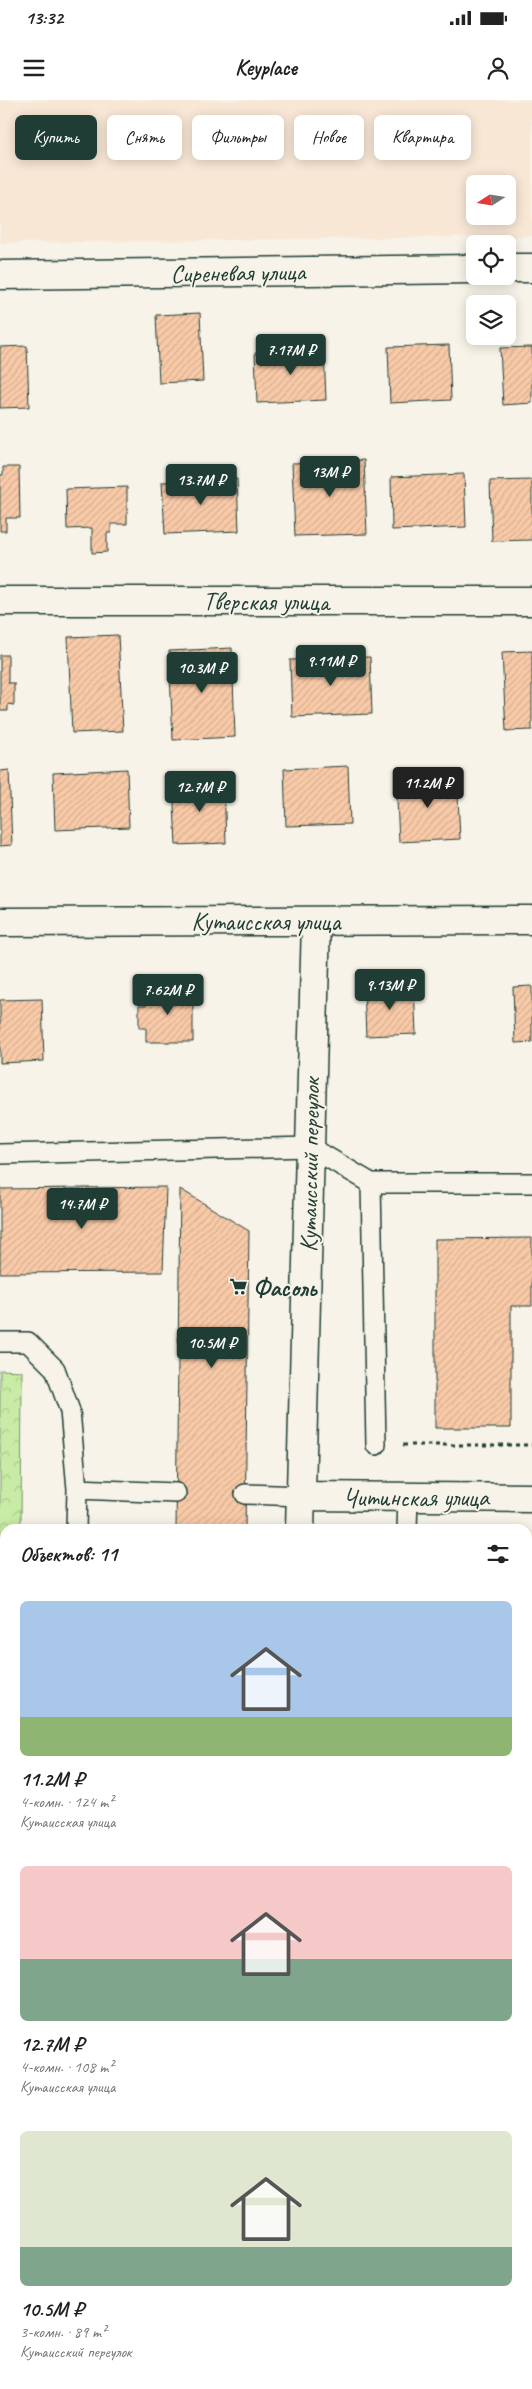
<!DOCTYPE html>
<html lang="ru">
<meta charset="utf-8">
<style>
body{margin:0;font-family:Caveat,sans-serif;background:#f2f2f2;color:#222;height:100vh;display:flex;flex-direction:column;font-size:19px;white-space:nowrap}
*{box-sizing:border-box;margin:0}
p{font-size:16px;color:#767676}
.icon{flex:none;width:28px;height:28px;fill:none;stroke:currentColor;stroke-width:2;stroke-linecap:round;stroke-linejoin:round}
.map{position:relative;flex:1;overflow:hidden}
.panel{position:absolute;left:0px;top:1424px;width:532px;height:866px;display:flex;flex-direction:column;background:#fff;border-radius:15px 15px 0 0;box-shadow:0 2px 12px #0003}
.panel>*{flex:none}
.banner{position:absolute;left:15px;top:15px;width:502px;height:45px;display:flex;gap:10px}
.needle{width:32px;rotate:258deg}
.buttons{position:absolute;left:466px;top:75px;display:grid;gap:10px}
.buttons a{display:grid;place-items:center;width:50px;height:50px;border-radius:8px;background:#fff;box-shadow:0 2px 12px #0003;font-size:25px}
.price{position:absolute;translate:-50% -42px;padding:0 11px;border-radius:5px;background:#1f3d34;color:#fff;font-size:16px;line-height:32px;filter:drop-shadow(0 1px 2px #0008)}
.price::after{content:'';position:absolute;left:50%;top:30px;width:15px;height:11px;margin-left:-8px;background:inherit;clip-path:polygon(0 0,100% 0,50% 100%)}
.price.on{background:#222;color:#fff}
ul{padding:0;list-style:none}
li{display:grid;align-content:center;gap:10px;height:265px;padding:0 20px}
li span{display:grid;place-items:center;height:155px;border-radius:8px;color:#555}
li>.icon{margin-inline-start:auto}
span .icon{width:90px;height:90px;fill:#fffc;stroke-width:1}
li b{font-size:21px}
h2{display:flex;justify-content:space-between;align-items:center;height:60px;padding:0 20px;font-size:21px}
.tag{padding:0 18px;border-radius:8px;background:#fff;box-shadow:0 2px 12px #0003;font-size:18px;line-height:45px}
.tag.on{background:#1f3d34;color:#fff}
.status{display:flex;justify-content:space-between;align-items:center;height:35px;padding:0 25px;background:#fff;direction:ltr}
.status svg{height:14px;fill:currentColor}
header{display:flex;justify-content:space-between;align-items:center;height:65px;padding:0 20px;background:#fff;font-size:22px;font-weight:700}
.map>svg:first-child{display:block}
</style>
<div class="status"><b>13:32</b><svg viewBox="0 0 49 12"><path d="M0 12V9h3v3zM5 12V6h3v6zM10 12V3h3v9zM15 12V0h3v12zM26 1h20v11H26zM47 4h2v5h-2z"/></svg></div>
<header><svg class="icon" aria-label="menu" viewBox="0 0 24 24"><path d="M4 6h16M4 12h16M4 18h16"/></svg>Keyplace<svg class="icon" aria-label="person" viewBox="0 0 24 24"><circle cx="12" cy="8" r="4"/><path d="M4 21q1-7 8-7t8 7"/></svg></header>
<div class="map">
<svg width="532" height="2289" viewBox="0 0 532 2289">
<defs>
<pattern id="forest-crowns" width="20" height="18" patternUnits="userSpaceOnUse" patternTransform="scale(1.25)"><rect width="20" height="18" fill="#c8eba5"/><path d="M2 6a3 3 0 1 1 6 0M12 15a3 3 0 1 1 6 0" fill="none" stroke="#abca8f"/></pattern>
<pattern id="building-hatch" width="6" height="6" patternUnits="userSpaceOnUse" patternTransform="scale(1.25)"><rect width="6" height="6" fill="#f9caa8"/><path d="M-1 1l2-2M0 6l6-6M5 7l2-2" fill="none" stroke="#d5ae91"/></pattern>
</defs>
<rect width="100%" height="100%" fill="#f7f3e8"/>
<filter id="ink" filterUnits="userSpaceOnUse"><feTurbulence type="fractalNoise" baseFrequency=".02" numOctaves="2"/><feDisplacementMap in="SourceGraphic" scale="10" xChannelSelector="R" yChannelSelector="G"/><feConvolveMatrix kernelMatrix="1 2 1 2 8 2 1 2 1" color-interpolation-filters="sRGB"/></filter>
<g filter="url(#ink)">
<path fill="#f8e7d5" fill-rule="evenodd" d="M0,0H532V136L0,143ZM475,84H508V116H475Z"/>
<path fill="url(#forest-crowns)" stroke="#74946c" d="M0,1270L22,1271L21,1429H5V1533L0,1532Z"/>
<path fill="url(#building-hatch)" stroke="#1f3d34" d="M200,213L203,281L159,283L156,215Z
M449,245L451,300L390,303L388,247Z
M27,246L29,307L0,308V247Z
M532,247V303L503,305L500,248Z
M324,250L326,300L257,303L255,253Z
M364,360L367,434L295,436L292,363Z
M3,367H19L20,418H6V431H0V375H3Z
M464,374L466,427L392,430L391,377Z
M237,379L239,431L165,434L162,382Z
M532,380V440L492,441L490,381Z
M127,387V424H111V433H107V452L92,453V428L67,429L66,389Z
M118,535L123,631L72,633L68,537Z
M232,548L235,637L173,640L169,551Z
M532,551V630L506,631L502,552Z
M0,555H8V583H14V605L8,604V611H0Z
M370,557L372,614L292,617L290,560Z
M348,666L350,724L286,726L284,669Z
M127,669L129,727L55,730L53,673Z
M9,670L12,745L0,746V671Z
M457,676L460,739L399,742L396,678Z
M224,682L226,743L176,745L173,684Z
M414,885L416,934L366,936L364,887Z
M532,886V942L515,943L513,887Z
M146,890H193V942H146V928H139V905H146Z
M42,899L44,961L0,963V900Z
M166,1087L163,1172L0,1173V1089Z
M180,1089L249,1131L245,1429H176Z
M532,1138V1206H511V1328H435V1139Z
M0,1617H5V1709H0Z
M5,1918V1962L0,1963V1919Z
M0,2127H5V2194H0Z"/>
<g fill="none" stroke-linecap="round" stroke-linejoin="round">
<defs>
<path id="service" d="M0,1054L310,1047L371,1083H532
M371,1083L376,1345
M0,1242H28L55,1269L70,1311L77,1389L76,1429
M77,1389L176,1393
M245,1394L301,1396
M407,1429L408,1397
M0,1568H5
M0,1772H5"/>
<path id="minor" d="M508,168H532
M0,175L475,169
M0,501H532
M0,822L532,820
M301,1396L532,1398
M300,1429L316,821
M528,2042H532
M0,2043H5"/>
</defs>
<use href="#service" stroke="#1f3d34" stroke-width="22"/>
<use href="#minor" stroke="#1f3d34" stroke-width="31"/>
<path stroke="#1f3d34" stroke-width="3" stroke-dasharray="4 4" stroke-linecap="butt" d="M403,1345H532
M291,2285V2289"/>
<use href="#service" stroke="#f7f3e8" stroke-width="19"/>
<use href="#minor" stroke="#f7f3e8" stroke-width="28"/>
</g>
</g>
<defs>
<symbol id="supermarket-bare" viewBox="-9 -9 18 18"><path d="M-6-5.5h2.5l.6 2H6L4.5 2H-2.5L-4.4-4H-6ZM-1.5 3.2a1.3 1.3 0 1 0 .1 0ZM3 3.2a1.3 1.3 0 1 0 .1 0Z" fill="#1f3d34" stroke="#f7f3e8" stroke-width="2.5" paint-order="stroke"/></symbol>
</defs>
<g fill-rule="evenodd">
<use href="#supermarket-bare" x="226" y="1174" width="25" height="25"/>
</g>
<g text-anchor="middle" stroke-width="4" stroke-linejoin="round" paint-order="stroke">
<g font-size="25" fill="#1f3d34" stroke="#f7f3e8">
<text transform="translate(238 172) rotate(-1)" y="9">Сиреневая улица</text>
<text x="266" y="510">Тверская улица</text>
<text x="266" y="830">Кутаисская улица</text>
<text transform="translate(309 1065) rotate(-89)" y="9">Кутаисский переулок</text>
<text x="416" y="1406">Читинская улица</text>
</g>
<g font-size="25" font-weight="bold" fill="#1f3d34" stroke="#f7f3e8" text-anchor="start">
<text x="253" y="1196">Фасоль</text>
</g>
</g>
</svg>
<div class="buttons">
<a><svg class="needle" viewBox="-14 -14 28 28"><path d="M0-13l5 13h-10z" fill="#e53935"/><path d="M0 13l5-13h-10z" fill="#767676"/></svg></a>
<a><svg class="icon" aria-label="locate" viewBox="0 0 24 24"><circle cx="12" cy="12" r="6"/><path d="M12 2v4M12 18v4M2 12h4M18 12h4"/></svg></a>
<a><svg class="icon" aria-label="layers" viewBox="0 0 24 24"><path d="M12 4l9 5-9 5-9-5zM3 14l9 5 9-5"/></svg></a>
</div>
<b class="price" style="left:291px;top:276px">7.17M ₽</b>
<b class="price" style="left:330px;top:398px">13M ₽</b>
<b class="price" style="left:201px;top:406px">13.7M ₽</b>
<b class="price" style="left:331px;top:587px">9.11M ₽</b>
<b class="price" style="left:202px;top:594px">10.3M ₽</b>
<b class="price on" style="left:428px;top:709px">11.2M ₽</b>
<b class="price" style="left:200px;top:713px">12.7M ₽</b>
<b class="price" style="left:390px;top:911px">9.13M ₽</b>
<b class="price" style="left:168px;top:916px">7.62M ₽</b>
<b class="price" style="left:82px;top:1130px">14.7M ₽</b>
<b class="price" style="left:212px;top:1269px">10.5M ₽</b>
<div class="banner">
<a class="tag on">Купить</a>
<a class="tag">Снять</a>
<a class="tag">Фильтры</a>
<a class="tag">Новое</a>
<a class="tag">Квартира</a>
</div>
<section class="panel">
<h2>Объектов: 11<svg class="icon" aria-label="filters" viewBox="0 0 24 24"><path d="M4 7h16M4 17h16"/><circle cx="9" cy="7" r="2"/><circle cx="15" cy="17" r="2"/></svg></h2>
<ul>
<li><span style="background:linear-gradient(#a9c7e8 75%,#8fb573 0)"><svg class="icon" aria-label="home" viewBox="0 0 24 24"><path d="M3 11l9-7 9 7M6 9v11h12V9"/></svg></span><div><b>11.2M ₽</b><p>4-комн. · 124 m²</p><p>Кутаисская улица</p></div></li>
<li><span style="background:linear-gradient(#f6c9c9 60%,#7fa58c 0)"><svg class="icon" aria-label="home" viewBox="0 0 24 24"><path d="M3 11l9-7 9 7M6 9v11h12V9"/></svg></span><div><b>12.7M ₽</b><p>4-комн. · 108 m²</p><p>Кутаисская улица</p></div></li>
<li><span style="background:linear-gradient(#dfe7d0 75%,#7fa58c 0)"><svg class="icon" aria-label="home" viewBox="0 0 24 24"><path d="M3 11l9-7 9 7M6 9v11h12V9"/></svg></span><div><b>10.5M ₽</b><p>3-комн. · 89 m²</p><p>Кутаисский переулок</p></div></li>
</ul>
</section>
</div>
